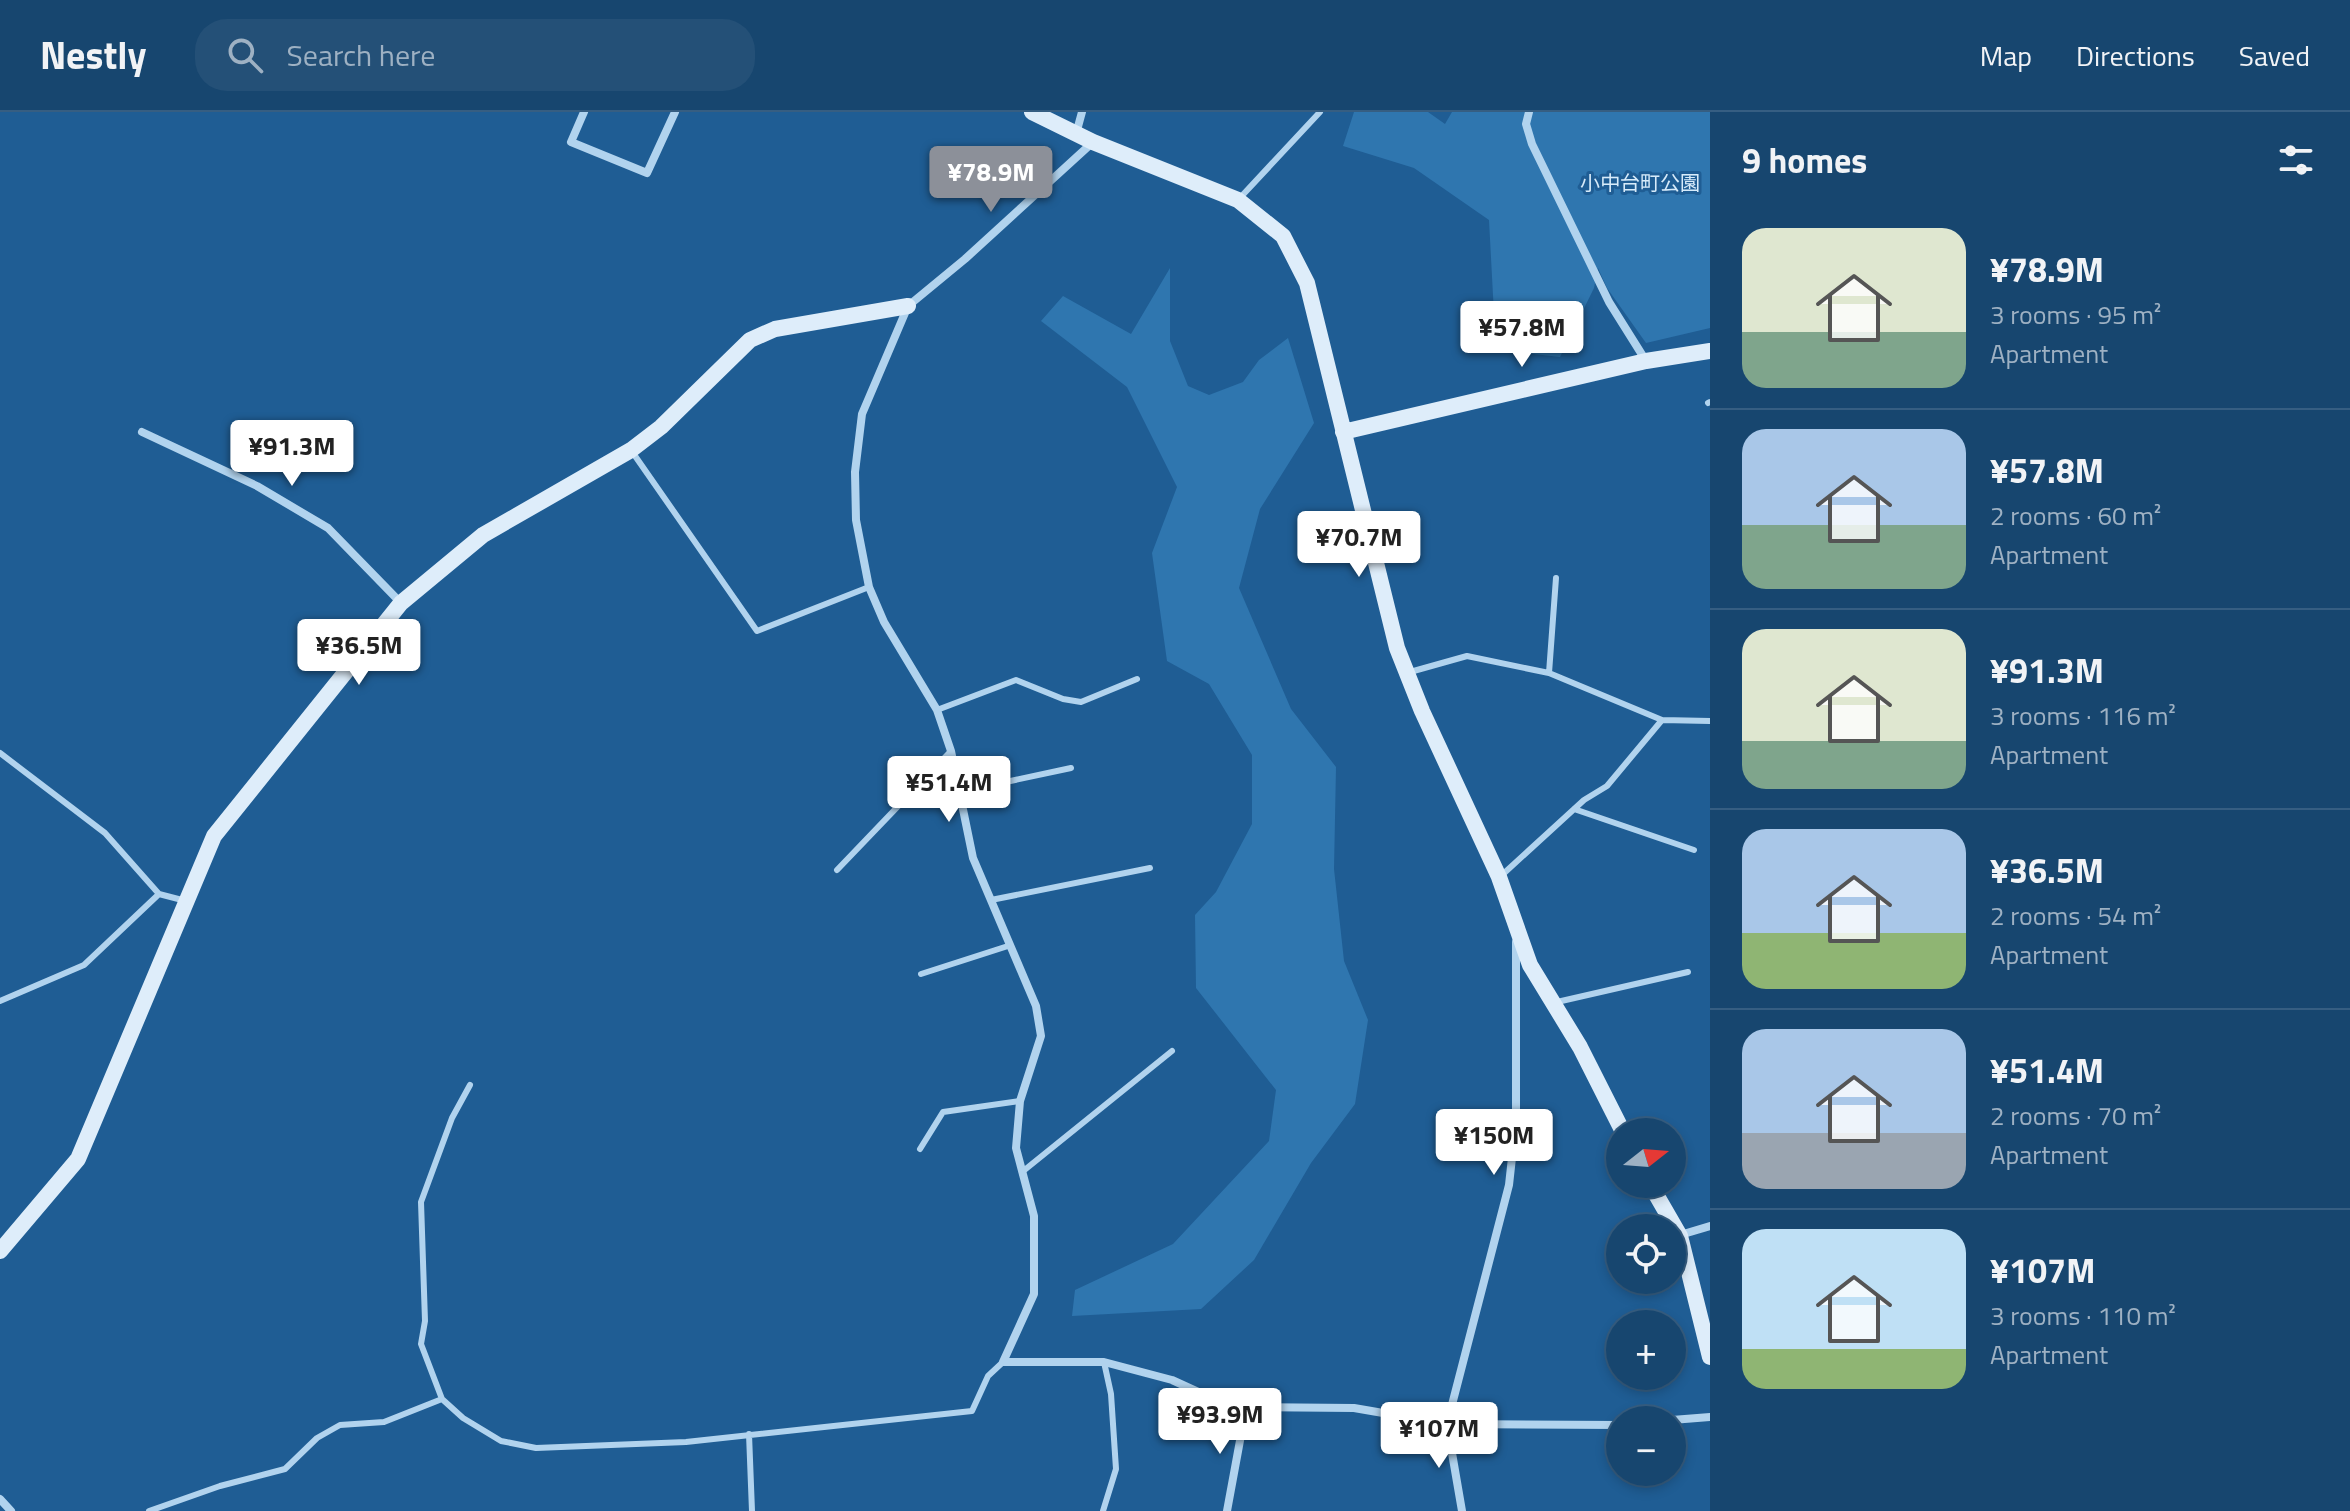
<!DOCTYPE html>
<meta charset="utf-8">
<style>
body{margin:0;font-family:"Titillium Web","Noto Sans JP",sans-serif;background:#245077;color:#f1f3f6;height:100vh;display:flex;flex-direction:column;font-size:30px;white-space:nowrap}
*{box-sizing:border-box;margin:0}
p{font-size:26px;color:#9eb1c3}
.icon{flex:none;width:44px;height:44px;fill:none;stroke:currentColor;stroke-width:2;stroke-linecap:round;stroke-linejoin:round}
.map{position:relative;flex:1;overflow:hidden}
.details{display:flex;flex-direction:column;background:#17466f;width:640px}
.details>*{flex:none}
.needle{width:52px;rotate:73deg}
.fabs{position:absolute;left:1606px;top:1006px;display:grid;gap:16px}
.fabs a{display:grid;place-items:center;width:80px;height:80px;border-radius:50%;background:#17466f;box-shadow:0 4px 12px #0003,0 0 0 2px #365e82;font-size:40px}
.price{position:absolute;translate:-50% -68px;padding:0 18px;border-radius:8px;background:#fff;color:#222;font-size:26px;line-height:52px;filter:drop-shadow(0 2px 4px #0008)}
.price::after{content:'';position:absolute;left:50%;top:48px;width:24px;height:18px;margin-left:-12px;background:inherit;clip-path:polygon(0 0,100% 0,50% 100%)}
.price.active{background:#8c9099;color:#fff}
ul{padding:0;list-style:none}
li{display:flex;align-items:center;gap:24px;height:200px;padding:0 32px}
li+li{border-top:2px solid #365e82}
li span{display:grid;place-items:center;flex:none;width:224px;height:160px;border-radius:24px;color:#555}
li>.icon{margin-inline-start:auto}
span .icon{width:96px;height:96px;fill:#fffc;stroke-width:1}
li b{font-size:34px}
h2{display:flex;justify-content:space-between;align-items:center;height:96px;padding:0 32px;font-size:34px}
header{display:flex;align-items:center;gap:48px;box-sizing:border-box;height:112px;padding:0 40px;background:#17466f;border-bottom:2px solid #365e82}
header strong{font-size:38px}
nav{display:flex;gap:44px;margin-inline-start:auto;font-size:28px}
.search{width:560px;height:72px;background:#245077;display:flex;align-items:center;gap:20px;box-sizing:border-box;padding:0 28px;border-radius:32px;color:#9eb1c3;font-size:30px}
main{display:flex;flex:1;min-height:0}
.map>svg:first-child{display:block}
</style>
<header>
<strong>Nestly</strong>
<div class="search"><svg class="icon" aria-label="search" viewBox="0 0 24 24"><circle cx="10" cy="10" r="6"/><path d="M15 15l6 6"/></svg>Search here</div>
<nav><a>Map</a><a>Directions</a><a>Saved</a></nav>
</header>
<main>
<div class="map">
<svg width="1710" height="1399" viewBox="0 0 1710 1399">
<rect width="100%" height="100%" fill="#1f5d94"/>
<path fill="#2f76af" d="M1354,0H1428L1445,12L1452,0H1710V216L1646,231L1607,176L1598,156L1594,176L1560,245L1515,240L1494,202L1489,108L1414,56L1343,34Z
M1170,156V229L1188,274L1209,283L1243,270L1259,248L1288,226L1314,311L1260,397L1239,476L1291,597L1336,655L1334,757L1344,849L1368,908L1355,992L1311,1051L1254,1148L1201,1197L1072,1204L1075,1178L1173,1132L1269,1029L1276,978L1196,876L1195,803L1216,780L1252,712V643L1209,572L1167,549L1152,441L1177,375L1127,275L1041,209L1063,184L1131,222Z"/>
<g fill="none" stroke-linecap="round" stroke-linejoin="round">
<path stroke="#b1d3ee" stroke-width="6" d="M1238,88L1320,0
M1708,291L1710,290
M633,341L757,519L869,475
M1410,560L1467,544L1549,561L1662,608
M1549,561L1556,466
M937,598L1016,568L1063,587L1081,590L1137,567
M0,641L105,721L159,782
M959,680L1071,656
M1574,697L1694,738
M837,758L951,639
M1502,763L1584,688L1607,674L1662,608L1710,609
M991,788L1150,756
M921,862L1008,834
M0,889L84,853L159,782L186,789
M1557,890L1688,860
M470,973L452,1006L421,1090L425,1209L421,1232L442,1287L463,1306L501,1329L536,1336L686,1330L972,1299L988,1264L1003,1250
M920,1037L943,1000L1020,989
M1022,1060L1172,939
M749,1322L752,1399
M149,1399L220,1374L285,1357L317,1326L340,1313L384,1310L442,1287
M1103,1399L1116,1357L1111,1282L1104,1250"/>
<path stroke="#b1d3ee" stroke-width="8" d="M584,0L571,30L647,61L675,0
M1529,0L1526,12L1532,32L1609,190L1646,249
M1076,22L1082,0
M1092,31L965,147L908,194L862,302L855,360L856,408L869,475L884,510L937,598L951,639L973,746L1036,894L1041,924L1020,989L1016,1036L1034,1104V1182L1003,1250H1104L1172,1268L1231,1295L1354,1296L1447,1312L1620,1313
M142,320L257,374L328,416L401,491
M1680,1123L1710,1114
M1672,1308L1710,1305
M0,1387L11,1399
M1227,1399L1246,1296
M1462,1399L1447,1312L1509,1073L1516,1009V830"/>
<path stroke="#deedfa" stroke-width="16" d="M1032,0L1093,30L1238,88L1283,124L1307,171L1397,536L1422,599L1499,765L1530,853L1580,935L1623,1020
M1343,320L1646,249L1710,239
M1650,1072L1680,1124L1710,1245
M0,1139L78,1047L214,724L401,491L483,423L631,338L661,315L750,228L775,217L908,194"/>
</g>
<g text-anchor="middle" stroke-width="6" stroke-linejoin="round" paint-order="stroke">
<g font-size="20" fill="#d7ebfa" stroke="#1f5d94">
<text x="1640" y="78">小中台町公園</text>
</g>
</g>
</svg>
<div class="fabs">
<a><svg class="needle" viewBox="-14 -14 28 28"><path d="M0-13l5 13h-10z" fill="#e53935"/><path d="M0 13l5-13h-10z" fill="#9eb1c3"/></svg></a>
<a><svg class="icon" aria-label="locate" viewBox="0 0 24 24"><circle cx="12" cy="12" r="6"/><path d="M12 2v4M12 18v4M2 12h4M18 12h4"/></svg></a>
<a>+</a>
<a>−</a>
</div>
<b class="price active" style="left:991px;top:102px">¥78.9M</b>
<b class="price" style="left:1522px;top:257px">¥57.8M</b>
<b class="price" style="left:292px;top:376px">¥91.3M</b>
<b class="price" style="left:1359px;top:467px">¥70.7M</b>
<b class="price" style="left:359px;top:575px">¥36.5M</b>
<b class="price" style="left:949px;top:712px">¥51.4M</b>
<b class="price" style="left:1494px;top:1065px">¥150M</b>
<b class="price" style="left:1220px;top:1344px">¥93.9M</b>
<b class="price" style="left:1439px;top:1358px">¥107M</b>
</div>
<section class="details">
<h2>9 homes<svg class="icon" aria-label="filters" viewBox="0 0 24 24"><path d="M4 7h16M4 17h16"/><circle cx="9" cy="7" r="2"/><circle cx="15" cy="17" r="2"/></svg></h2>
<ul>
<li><span style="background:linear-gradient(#dfe7d0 65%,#7fa58c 0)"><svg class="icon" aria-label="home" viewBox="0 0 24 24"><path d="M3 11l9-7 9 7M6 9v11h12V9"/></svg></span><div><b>¥78.9M</b><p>3 rooms · 95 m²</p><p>Apartment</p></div></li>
<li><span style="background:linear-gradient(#a9c7e8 60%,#7fa58c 0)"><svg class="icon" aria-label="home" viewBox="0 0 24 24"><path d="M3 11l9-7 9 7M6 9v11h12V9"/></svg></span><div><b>¥57.8M</b><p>2 rooms · 60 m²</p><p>Apartment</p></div></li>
<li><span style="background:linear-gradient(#dfe7d0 70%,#7fa58c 0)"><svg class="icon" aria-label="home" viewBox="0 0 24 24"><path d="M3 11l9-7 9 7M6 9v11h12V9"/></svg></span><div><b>¥91.3M</b><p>3 rooms · 116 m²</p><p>Apartment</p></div></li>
<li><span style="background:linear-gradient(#a9c7e8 65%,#8fb573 0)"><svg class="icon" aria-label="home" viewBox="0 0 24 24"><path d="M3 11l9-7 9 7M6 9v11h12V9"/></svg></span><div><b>¥36.5M</b><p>2 rooms · 54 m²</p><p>Apartment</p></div></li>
<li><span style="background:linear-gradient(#a9c7e8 65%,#9aa5b1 0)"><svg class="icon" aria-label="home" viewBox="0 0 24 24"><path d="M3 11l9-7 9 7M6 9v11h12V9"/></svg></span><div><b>¥51.4M</b><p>2 rooms · 70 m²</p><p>Apartment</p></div></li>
<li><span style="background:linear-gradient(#bfe0f5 75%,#8fb573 0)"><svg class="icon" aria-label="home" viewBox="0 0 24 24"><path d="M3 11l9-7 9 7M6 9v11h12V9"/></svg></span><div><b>¥107M</b><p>3 rooms · 110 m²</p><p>Apartment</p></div></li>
</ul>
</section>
</main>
